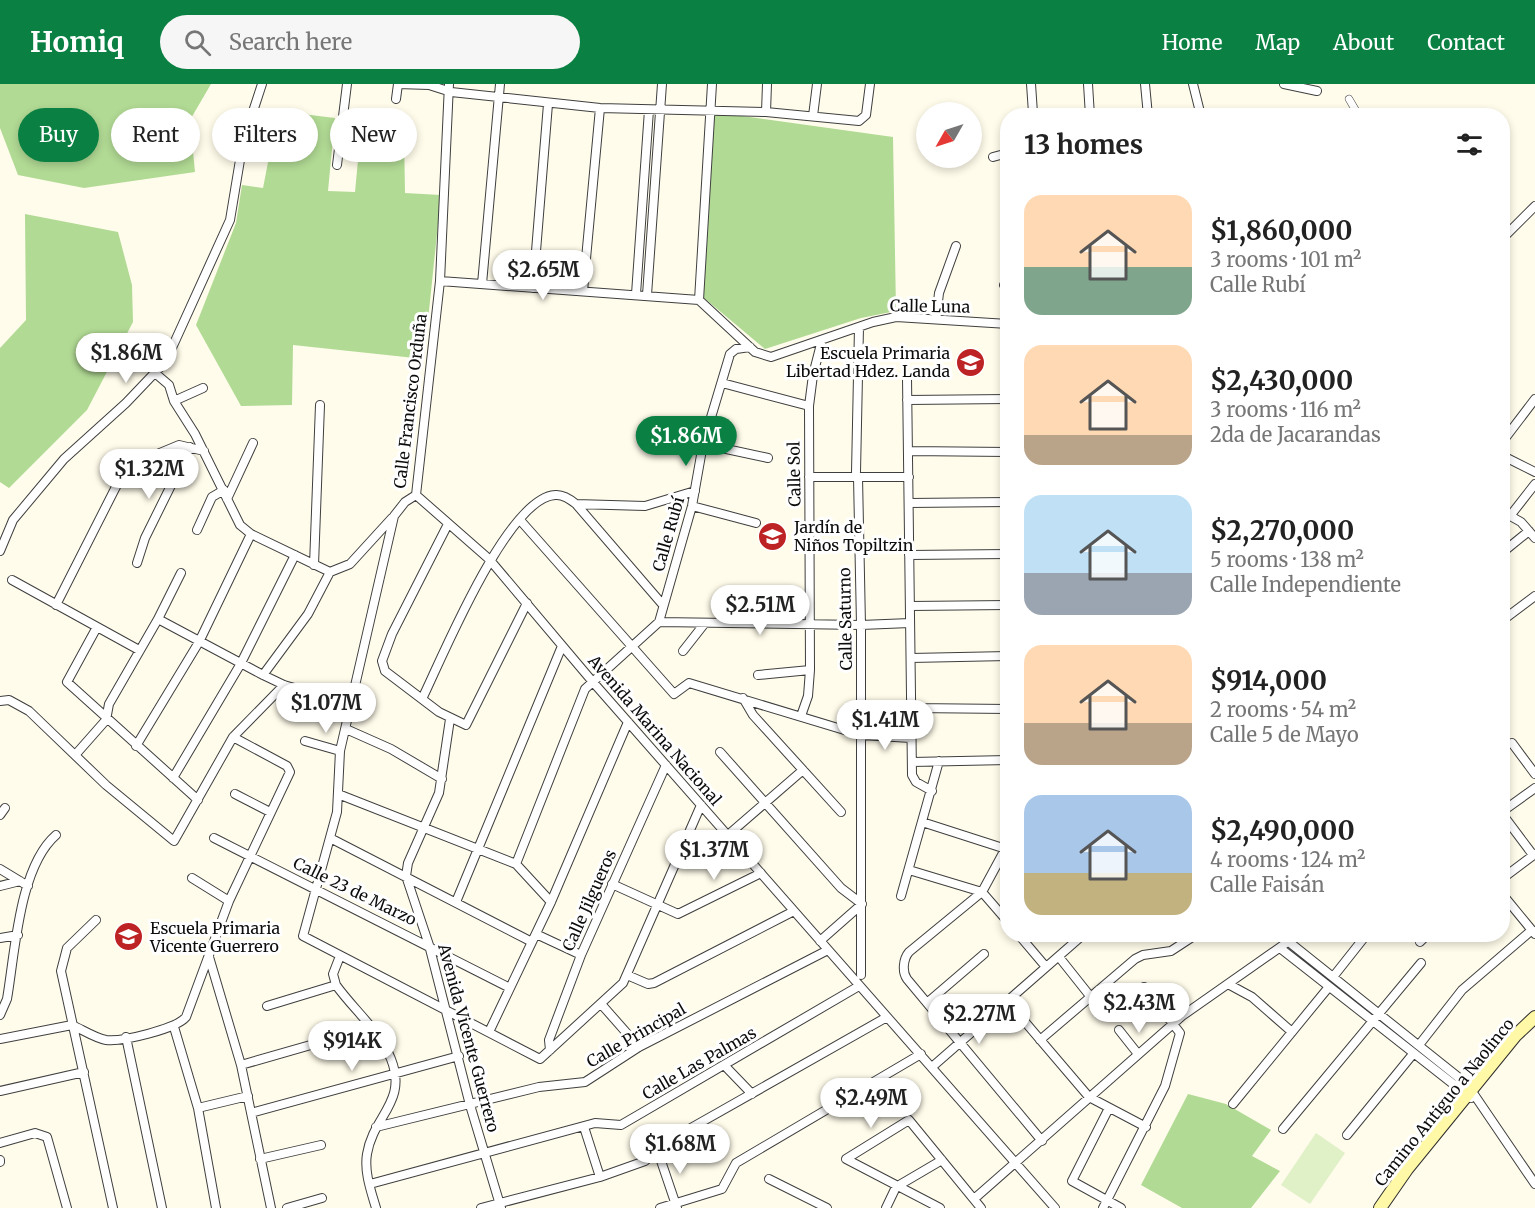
<!DOCTYPE html>
<meta charset="utf-8">
<style>
body{margin:0;font-family:Merriweather,serif;background:#f6f6f6;color:#222;height:100vh;display:flex;flex-direction:column;font-size:22px;white-space:nowrap}
*{box-sizing:border-box;margin:0}
p{font-size:20px;color:#767676}
.icon{flex:none;width:33px;height:33px;fill:none;stroke:currentColor;stroke-width:2;stroke-linecap:round;stroke-linejoin:round}
.map{position:relative;flex:1;overflow:hidden}
.panel{position:absolute;left:1000px;top:24px;width:510px;height:834px;display:flex;flex-direction:column;background:#fff;border-radius:24px;box-shadow:0 3px 9px #0003}
.panel>*{flex:none}
.top-card{position:absolute;left:18px;top:24px;width:570px;height:54px;display:flex;gap:12px}
.needle{width:39px;rotate:231deg}
.controls{position:absolute;left:916px;top:18px;display:grid;gap:12px}
.controls a{display:grid;place-items:center;width:66px;height:66px;border-radius:50%;background:#fff;box-shadow:0 3px 9px #0003;font-size:30px}
.price{position:absolute;translate:-50% -51px;padding:0 14px;border-radius:21px;background:#fff;color:#222;font-size:20px;line-height:39px;filter:drop-shadow(0 2px 3px #0008)}
.price::after{content:'';position:absolute;left:50%;top:36px;width:18px;height:14px;margin-left:-9px;background:inherit;clip-path:polygon(0 0,100% 0,50% 100%)}
.price.selected{background:#0b8043;color:#fff}
ul{padding:0;list-style:none}
li{display:flex;align-items:center;gap:18px;height:150px;padding:0 24px}
li span{display:grid;place-items:center;flex:none;width:168px;height:120px;border-radius:18px;color:#555}
li>.icon{margin-inline-start:auto}
span .icon{width:72px;height:72px;fill:#fffc;stroke-width:1}
li b{font-size:26px}
h2{display:flex;justify-content:space-between;align-items:center;height:72px;padding:0 24px;font-size:26px}
.pill{padding:0 21px;border-radius:27px;background:#fff;box-shadow:0 3px 9px #0003;font-size:21px;line-height:54px}
.pill.selected{background:#0b8043;color:#fff}
header{display:flex;align-items:center;gap:36px;box-sizing:border-box;height:84px;padding:0 30px;background:#0b8043;color:#fff}
header strong{font-size:28px}
nav{display:flex;gap:33px;margin-inline-start:auto;font-size:21px}
.search{width:420px;height:54px;background:#f6f6f6;display:flex;align-items:center;gap:15px;box-sizing:border-box;padding:0 21px;border-radius:33px;color:#767676;font-size:22px}
.map>svg:first-child{display:block}
</style>
<header>
<strong>Homiq</strong>
<div class="search"><svg class="icon" aria-label="search" viewBox="0 0 24 24"><circle cx="10" cy="10" r="6"/><path d="M15 15l6 6"/></svg>Search here</div>
<nav><a>Home</a><a>Map</a><a>About</a><a>Contact</a></nav>
</header>
<div class="map">
<svg width="1535" height="1124" viewBox="0 0 1535 1124">
<rect width="100%" height="100%" fill="#fffceb"/>
<path fill="#b1da94" d="M0,0H211L190,36L195,88L84,104L18,91L0,44Z
M278,27L335,34L328,107L355,108L361,44L404,50L405,109L441,111L424,275L293,261L292,321L241,322L196,241L236,139L242,101L263,104Z
M713,28L893,53L896,227L861,234L765,265L703,213Z
M25,130L118,148L132,201L133,238L87,326L9,404L0,398V264L26,236Z
M1188,1010L1226,1020L1271,1046L1252,1072L1280,1087L1251,1124H1182L1141,1101Z"/>
<path fill="#e0f0c7" d="M1316,1049L1345,1069L1310,1120L1281,1101Z"/>
<g fill="none" stroke-linecap="round" stroke-linejoin="round">
<defs>
<path id="pedestrian" d="M1349,15L1359,32"/>
<path id="minor" d="M398,0L429,1L451,8L600,24L766,28L859,37L866,31L870,0
M1031,0L1033,29
M1088,0L1090,32
M1145,0L1148,32
M1193,0L1201,32
M1284,0L1317,7
M396,15L398,0
M766,28L767,0
M813,32L817,0
M993,73L1008,69
M337,81L347,0
M1007,120H1008
M1503,154L1535,122
M440,197L699,216
M482,200L500,0
M1004,201L1008,200
M533,204L548,20
M583,207L600,24
M636,210L649,26
M647,211L662,0
M699,216L755,268L771,273L873,238L896,233L1008,240
M699,216L712,0
M936,235L939,209L956,162
M155,289L169,301L174,317L195,350L240,441L251,450L330,488L350,480L392,434
M907,294L912,691L916,698L932,707
M722,299L809,322
M907,316L1008,315
M174,317L203,304
M1503,357L1535,315
M703,360L768,374
M908,367L1008,368
M1503,372L1535,388
M856,388L859,243
M809,393H909
M858,393L861,541V891
M416,411L405,418L394,432L340,667L337,728L303,852L540,975L623,899L701,721
M416,411L489,475L592,597L1055,1124
M416,411L440,197L449,0
M227,415L253,359
M909,419L1008,418
M576,420L645,422L695,407
M692,422L756,439
M1503,428L1521,438L1535,454
M1510,432L1535,400
M520,436L674,610L689,599L861,651L911,654
M448,440L392,550L382,577L385,587L439,628L466,641L527,519
M197,446L212,413L224,406
M0,467L13,436L64,375L126,319L166,277L230,136L243,58L262,0
M1503,468L1529,447
M909,471L1008,470
M137,479L145,454L190,363
M314,481L320,321
M12,496L139,566
M56,521L126,383L179,361L204,367
M910,522L1008,521
M158,535L263,591L284,601L353,621
M1503,536L1535,512
M659,538L861,541L910,539
M97,543L67,598L198,716
M683,567L705,539
M911,574L1008,572
M263,591L308,530L330,488
M758,591L810,586
M743,614L753,631L841,728
M422,615C442,574 507,414 555,411C563,410 570,415 576,420L663,521
M0,617L9,616L29,627L106,701L174,757L233,653L284,601
M913,624L1008,625
M801,632L808,612L810,586L809,322L813,291L822,256
M450,635L439,709L408,779L406,792L429,861L470,1021L501,1124
M346,645L391,665L442,695
M305,657L340,667
M1512,659L1535,690
M136,662L199,558L251,450
M720,668L841,804L862,820
M76,670L106,636L109,620L158,535L181,489
M912,678L1008,676
M173,694L240,581L295,471
M235,710L270,728
M338,710L516,780L551,818
M1503,727L1535,704
M0,731L5,724
M1503,731L1533,771
M922,738L1006,765
M728,751L803,686
M214,754L510,904
M330,754L532,858
M1008,760L982,808L909,868C903,875 902,888 907,895L1042,1057
M516,780L585,605L659,538L692,422L703,360L730,270L736,265L750,263
M0,785L28,802
M909,786L982,808L1008,838
M192,794L229,817
M1503,794L1535,770
M612,800L678,830L761,789
M0,802L20,797
M1503,811L1535,850
M901,812L939,677
M456,818L562,562
M96,836L67,864L61,887L113,1124
M536,850L581,871
M1018,850L1046,883
M0,854L18,851
M820,857L862,820
M1289,858L1458,993L1471,1006L1535,1100
M1420,858L1428,850
M1280,864L1471,1014
M340,872L333,890L336,901C353,925 380,947 391,975C408,1018 373,1032 367,1070C364,1088 371,1107 376,1124
M209,873L241,981L271,1124
M1059,873L1090,912
M627,891L648,900L654,899L794,827
M1333,893L1367,850
M1228,900L1252,913L1292,948
M928,918L984,870
M1008,918L1089,1013L1146,1043
M602,921L639,963
M267,922L336,901
M0,931L7,915C15,869 19,783 56,751
M72,941C83,946 95,954 106,956C122,958 176,945 186,933L229,817L290,688L287,682L233,653
M174,943L198,1024L216,1124
M1119,946L1138,970
M489,948L551,818L628,638
M126,953L162,1124
M0,955L72,941
M1040,956L1135,875L1143,871L1171,867L1197,850
M1419,961L1462,906L1532,846
M550,966L549,956L581,871L666,681
M241,981L370,944
M725,982L752,1010
M932,983L1084,850
M0,1007L84,988
M1233,1020L1328,904
M198,1024L248,1012
M1109,1024L1072,1097L1121,1124
M251,1029L459,972
M376,1043L539,1003L585,998L639,963L828,866
M584,1043L600,1093
M1283,1045L1421,879
M1347,1051L1413,970
M0,1059L35,1049L47,1053L67,1124
M658,1068L677,1124
M260,1075L321,1061
M0,1076V1078
M769,1095L827,1124
M370,1100L595,1039L621,1041L859,902
M974,1115L1182,932L1299,850
M287,1124L322,1114
M481,1124L600,1093L645,1077L668,1057L887,933
M660,1124L722,1105L736,1079L921,970
M886,1124L896,1103L942,1076
M940,1124L846,1075L909,1036L981,1124
M1103,1124L1165,1002L1180,949L1144,903"/>
<path id="secondary" d="M1380,1124L1407,1085L1515,952L1535,933"/>
</defs>
<use href="#pedestrian" stroke="#3f3f3f" stroke-width="8"/>
<use href="#minor" stroke="#3f3f3f" stroke-width="10"/>
<use href="#secondary" stroke="#2e2e2e" stroke-width="14"/>
<use href="#pedestrian" stroke="#fff" stroke-width="7"/>
<use href="#minor" stroke="#fff" stroke-width="8"/>
<use href="#secondary" stroke="#fff8a6" stroke-width="12"/>
</g>
<defs>
<symbol id="school-disc" viewBox="-11 -11 22 22"><circle r="9.5" fill="#bd2324" stroke="#fff"/><path d="M0-5L7-2L0 1L-7-2ZM-4 1L0 2.5L4 1V4Q0 6-4 4Z" fill="#fff"/></symbol>
</defs>
<g fill-rule="evenodd">
<use href="#school-disc" x="954" y="262" width="33" height="33"/>
<use href="#school-disc" x="756" y="436" width="33" height="33"/>
<use href="#school-disc" x="112" y="836" width="33" height="33"/>
</g>
<g text-anchor="middle" stroke-width="6" stroke-linejoin="round" paint-order="stroke">
<g font-size="16" fill="#0c0c0c" stroke="#fff">
<text transform="translate(930 222) rotate(1)" y="6">Calle Luna</text>
<text transform="translate(410 317) rotate(-83)" y="6">Calle Francisco Orduña</text>
<text transform="translate(794 390) rotate(-91)" y="6">Calle Sol</text>
<text transform="translate(668 450) rotate(-74)" y="6">Calle Rubí</text>
<text transform="translate(845 535) rotate(-91)" y="6">Calle Saturno</text>
<text transform="translate(655 646) rotate(49)" y="6">Avenida Marina Nacional</text>
<text transform="translate(355 807) rotate(26)" y="6">Calle 23 de Marzo</text>
<text transform="translate(589 816) rotate(-66)" y="6">Calle Jilgueros</text>
<text transform="translate(636 951) rotate(-30)" y="6">Calle Principal</text>
<text transform="translate(469 954) rotate(75)" y="6">Avenida Vicente Guerrero</text>
<text transform="translate(699 979) rotate(-30)" y="6">Calle Las Palmas</text>
<text transform="translate(1444 1018) rotate(-51)" y="6">Camino Antiguo a Naolinco</text>
</g>
<g font-size="16" fill="#0c0c0c" stroke="#fff" text-anchor="start">
<text x="950" y="275" text-anchor="end">Escuela Primaria<tspan x="950" dy="18">Libertad Hdez. Landa</tspan></text>
<text x="794" y="449">Jardín de<tspan x="794" dy="18">Niños Topiltzin</tspan></text>
<text x="150" y="850">Escuela Primaria<tspan x="150" dy="18">Vicente Guerrero</tspan></text>
</g>
</g>
</svg>
<div class="controls">
<a><svg class="needle" viewBox="-14 -14 28 28"><path d="M0-13l5 13h-10z" fill="#e53935"/><path d="M0 13l5-13h-10z" fill="#767676"/></svg></a>
</div>
<b class="price" style="left:543px;top:217px">$2.65M</b>
<b class="price" style="left:126px;top:300px">$1.86M</b>
<b class="price selected" style="left:686px;top:383px">$1.86M</b>
<b class="price" style="left:149px;top:416px">$1.32M</b>
<b class="price" style="left:760px;top:552px">$2.51M</b>
<b class="price" style="left:326px;top:650px">$1.07M</b>
<b class="price" style="left:885px;top:667px">$1.41M</b>
<b class="price" style="left:714px;top:797px">$1.37M</b>
<b class="price" style="left:1139px;top:950px">$2.43M</b>
<b class="price" style="left:979px;top:961px">$2.27M</b>
<b class="price" style="left:352px;top:988px">$914K</b>
<b class="price" style="left:871px;top:1045px">$2.49M</b>
<b class="price" style="left:680px;top:1091px">$1.68M</b>
<div class="top-card">
<a class="pill selected">Buy</a>
<a class="pill">Rent</a>
<a class="pill">Filters</a>
<a class="pill">New</a>
</div>
<section class="panel">
<h2>13 homes<svg class="icon" aria-label="filters" viewBox="0 0 24 24"><path d="M4 7h16M4 17h16"/><circle cx="9" cy="7" r="2"/><circle cx="15" cy="17" r="2"/></svg></h2>
<ul>
<li><span style="background:linear-gradient(#ffd9b3 60%,#7fa58c 0)"><svg class="icon" aria-label="home" viewBox="0 0 24 24"><path d="M3 11l9-7 9 7M6 9v11h12V9"/></svg></span><div><b>$1,860,000</b><p>3 rooms · 101 m²</p><p>Calle Rubí</p></div></li>
<li><span style="background:linear-gradient(#ffd9b3 75%,#b9a48a 0)"><svg class="icon" aria-label="home" viewBox="0 0 24 24"><path d="M3 11l9-7 9 7M6 9v11h12V9"/></svg></span><div><b>$2,430,000</b><p>3 rooms · 116 m²</p><p>2da de Jacarandas</p></div></li>
<li><span style="background:linear-gradient(#bfe0f5 65%,#9aa5b1 0)"><svg class="icon" aria-label="home" viewBox="0 0 24 24"><path d="M3 11l9-7 9 7M6 9v11h12V9"/></svg></span><div><b>$2,270,000</b><p>5 rooms · 138 m²</p><p>Calle Independiente</p></div></li>
<li><span style="background:linear-gradient(#ffd9b3 65%,#b9a48a 0)"><svg class="icon" aria-label="home" viewBox="0 0 24 24"><path d="M3 11l9-7 9 7M6 9v11h12V9"/></svg></span><div><b>$914,000</b><p>2 rooms · 54 m²</p><p>Calle 5 de Mayo</p></div></li>
<li><span style="background:linear-gradient(#a9c7e8 65%,#c2b280 0)"><svg class="icon" aria-label="home" viewBox="0 0 24 24"><path d="M3 11l9-7 9 7M6 9v11h12V9"/></svg></span><div><b>$2,490,000</b><p>4 rooms · 124 m²</p><p>Calle Faisán</p></div></li>
</ul>
</section>
</div>
